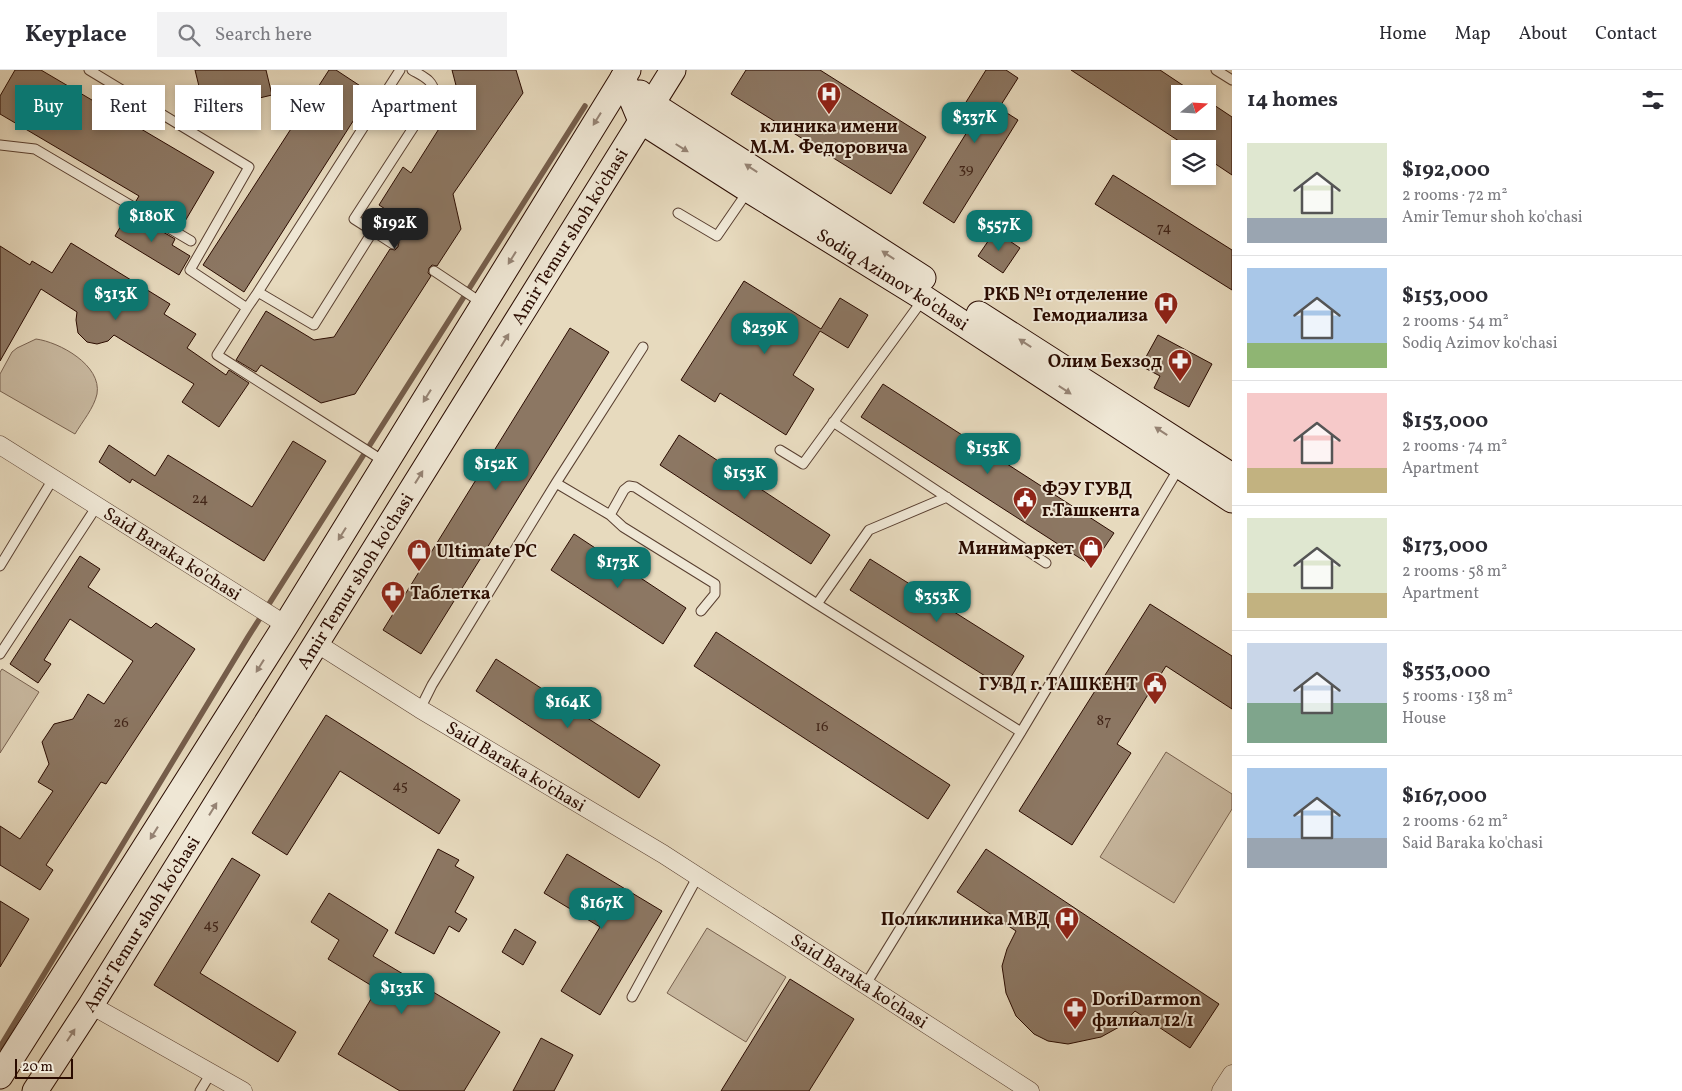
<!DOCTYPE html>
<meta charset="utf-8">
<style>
body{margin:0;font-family:Vollkorn,serif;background:#f2f2f3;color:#2b2b33;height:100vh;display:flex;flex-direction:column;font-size:19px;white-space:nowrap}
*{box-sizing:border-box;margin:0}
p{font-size:16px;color:#7c7c81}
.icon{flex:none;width:28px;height:28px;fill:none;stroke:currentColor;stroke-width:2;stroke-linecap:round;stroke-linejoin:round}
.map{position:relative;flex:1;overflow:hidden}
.sheet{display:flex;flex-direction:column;background:#fff;width:450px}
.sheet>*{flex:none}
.top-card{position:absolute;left:15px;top:15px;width:475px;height:45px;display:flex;gap:10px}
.needle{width:32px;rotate:72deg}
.controls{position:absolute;left:1171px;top:15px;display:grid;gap:10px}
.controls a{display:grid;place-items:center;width:45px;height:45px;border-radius:0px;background:#fff;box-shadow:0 2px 8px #0003;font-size:25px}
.scale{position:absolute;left:15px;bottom:12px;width:58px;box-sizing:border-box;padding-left:5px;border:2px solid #2a0b00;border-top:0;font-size:14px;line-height:18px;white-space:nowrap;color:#2a0b00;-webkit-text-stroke:4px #efe7d5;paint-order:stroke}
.price{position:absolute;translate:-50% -42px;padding:0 11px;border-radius:10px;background:#0f766e;color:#fff;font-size:16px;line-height:32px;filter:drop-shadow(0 1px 2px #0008)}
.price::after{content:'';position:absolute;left:50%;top:30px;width:15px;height:11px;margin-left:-8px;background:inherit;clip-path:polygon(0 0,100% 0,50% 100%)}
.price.active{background:#222;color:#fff}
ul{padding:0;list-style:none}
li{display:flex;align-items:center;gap:15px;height:125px;padding:0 15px}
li+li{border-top:1px solid #e1e1e2}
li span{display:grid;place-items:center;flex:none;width:140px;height:100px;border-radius:0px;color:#555}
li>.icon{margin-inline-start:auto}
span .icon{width:60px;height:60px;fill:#fffc;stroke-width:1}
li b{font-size:21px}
h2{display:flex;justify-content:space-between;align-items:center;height:60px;padding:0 15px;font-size:21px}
.chip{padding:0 18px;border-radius:0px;background:#fff;box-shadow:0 2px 8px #0003;font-size:18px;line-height:45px}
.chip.active{background:#0f766e;color:#fff}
header{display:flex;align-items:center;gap:30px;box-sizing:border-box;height:70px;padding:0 25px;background:#fff;border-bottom:1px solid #e1e1e2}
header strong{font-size:24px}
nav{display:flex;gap:28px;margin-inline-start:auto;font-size:18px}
.search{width:350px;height:45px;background:#f2f2f3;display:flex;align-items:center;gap:12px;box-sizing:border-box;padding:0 18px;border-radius:0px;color:#7c7c81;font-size:19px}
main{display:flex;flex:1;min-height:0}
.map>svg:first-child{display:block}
</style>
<header>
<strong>Keyplace</strong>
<div class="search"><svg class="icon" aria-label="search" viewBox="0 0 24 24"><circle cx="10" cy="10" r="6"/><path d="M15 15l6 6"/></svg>Search here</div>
<nav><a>Home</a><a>Map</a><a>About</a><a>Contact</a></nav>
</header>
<main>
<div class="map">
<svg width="1232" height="1021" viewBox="0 0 1232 1021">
<rect width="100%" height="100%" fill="#e7dabe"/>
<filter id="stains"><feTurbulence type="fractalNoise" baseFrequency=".004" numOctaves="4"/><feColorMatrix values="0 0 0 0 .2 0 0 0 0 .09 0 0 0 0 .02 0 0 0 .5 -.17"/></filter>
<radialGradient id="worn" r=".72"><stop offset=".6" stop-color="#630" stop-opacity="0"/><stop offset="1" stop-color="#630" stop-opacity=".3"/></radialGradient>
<path fill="#c7b79e" stroke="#78614f" d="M36,269C59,272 102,295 97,324C94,338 82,352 75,364L0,321V304L12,282L17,278Z
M2,599L39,622L0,683V602Z
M1166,682L1232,724V739L1174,833L1100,787Z
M707,858L786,907L746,972L667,923Z"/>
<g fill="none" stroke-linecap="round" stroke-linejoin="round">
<path stroke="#755d4b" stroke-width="5.5" d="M0,977L248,567L585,36"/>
</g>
<path fill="#8c7763" stroke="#2a0b00" d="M15,0H41L214,102L181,158L136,131L139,126L0,44V26Z
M195,0H266L272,25L205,41Z
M329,0H336L371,23L244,222L203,195Z
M452,0H516L523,23L453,124L461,159L437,196L432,195L429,198L428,203L431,206L355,324L321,333L261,295L256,302L236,290L266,241L314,270L334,267L390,179L395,180L398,177L399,172L396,169L400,163L396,146L379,135L403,97L411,103L459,27Z
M746,0H820L926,67L891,124L731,24Z
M986,0H1006L1018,8L999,38L1018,50L954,153L923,133L967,62L953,53Z
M1071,0H1160L1196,24H1180V51H1208V31L1232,47V105L1208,89V79H1191Z
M1113,105L1232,180V220L1095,134Z
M129,142L175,169L172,175L190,186L179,205L115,166Z
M995,161L1020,178L1003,203L978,186Z
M71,173L170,234L164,244L196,264L187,278L226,305L229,300L249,313L219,357L182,332L194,314L114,265L108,271L97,274L87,272L78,263L76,250L77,242L41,219L0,291V176L30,195L32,191L52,203Z
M744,211L821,259L840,228L868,245L848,278L820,261L793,305L814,319L786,365L720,323L715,332L681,310Z
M570,258L609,282L421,584L383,560Z
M1158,265L1212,294L1189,337L1154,318L1160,306L1141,296Z
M883,314L1114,463L1092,496L861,347Z
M679,365L830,465L811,494L660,395Z
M293,371L326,391L264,491L132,409L130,413L99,392L109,375L155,406L168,385L252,437Z
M574,464L686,538L663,574L551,500Z
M80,486L100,499L88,517L151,558L156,553L195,579L106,714L101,712L46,795L53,800L40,820L0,795V756L20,769L53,721L38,712L49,694L42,672L54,654L73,649L88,624L104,634L133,591L70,549L44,590L51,594L38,613L10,594Z
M870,489L1024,586L1004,618L850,520Z
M1150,534L1232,586V639L1166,596L1117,674L1131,683L1072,775L1019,741Z
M716,562L950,715L928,749L694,596Z
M496,589L660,695L639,728L476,621Z
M326,645L460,730L439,764L340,701L287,785L252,763Z
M438,779L459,790L455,796L474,807L455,842L467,849L459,862L449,856L434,884L395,863Z
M986,779L1219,934L1190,978L1135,941L1121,956L1101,967L1068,974L1048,971L1034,964L1016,946L1006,923L1002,896L1007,879L1016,861L957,822Z
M567,784L662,841L600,945L561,921L600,857L544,823Z
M232,788L260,805L200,903L296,962L278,992L154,915Z
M329,823L388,860L373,886L500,962L464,1021H400L338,984L377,919L328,889L339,870L311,852Z
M0,831L29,849L0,897Z
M515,859L536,872L523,895L502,882Z
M790,909L854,949L809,1021H721Z
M541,968L573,985L554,1021H513Z"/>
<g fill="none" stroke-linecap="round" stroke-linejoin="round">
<defs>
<path id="service" d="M89,0L249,97L190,200L247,238L217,285L385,392
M1216,0L1232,10
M0,75L35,79L191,171
M678,143L717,166L748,121
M373,161L393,174
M434,201L482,233
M258,222L400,0
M247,238L258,222L314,255L373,161L354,149L435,24C433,10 424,7 412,0
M833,352L1046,493
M780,380L803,394L924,228
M556,413L610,445L624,420L629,416L635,417L817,534L869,460L947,427
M610,445L623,457L715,514V524L701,541
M0,496L53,409
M817,534L1021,662
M0,584L97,436
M420,639L432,615L556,413L643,277
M866,914L1021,662L1179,398
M632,927L698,806
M200,1021L211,1003"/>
<g id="minor">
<path id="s1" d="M0,375L286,555"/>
<path id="s2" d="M316,573L420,639L663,784L1030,1021"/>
<path d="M91,935L243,1021"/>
<path d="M1221,1021L1232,1004"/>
</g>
<g id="secondary">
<path id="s3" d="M623,8L641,51L749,120L924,228L1232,430"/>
<path d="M640,23L652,34L923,208"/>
<path d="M979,244L1232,406"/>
<path d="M0,1006L286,555L628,0"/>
<path id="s4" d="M35,1021L91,935L673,0"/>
</g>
</defs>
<use href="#service" stroke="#593f30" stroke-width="11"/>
<use href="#minor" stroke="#593f30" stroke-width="19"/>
<use href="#secondary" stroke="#2a0b00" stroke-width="27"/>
<use href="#service" stroke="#efe7d5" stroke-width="9"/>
<use href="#minor" stroke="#efe7d5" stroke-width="18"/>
<use href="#secondary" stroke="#efe7d5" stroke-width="25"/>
</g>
<defs><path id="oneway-solid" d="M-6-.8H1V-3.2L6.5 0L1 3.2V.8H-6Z" transform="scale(1.25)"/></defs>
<g fill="#968475">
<use href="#oneway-solid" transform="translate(597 49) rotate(122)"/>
<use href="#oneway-solid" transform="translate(682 78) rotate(32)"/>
<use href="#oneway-solid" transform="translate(751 98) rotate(-147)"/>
<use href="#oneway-solid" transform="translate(888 185) rotate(-147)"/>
<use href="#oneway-solid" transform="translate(512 188) rotate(122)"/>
<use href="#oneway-solid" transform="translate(505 270) rotate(-58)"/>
<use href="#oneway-solid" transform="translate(1025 273) rotate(-147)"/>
<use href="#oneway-solid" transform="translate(1065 320) rotate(33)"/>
<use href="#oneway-solid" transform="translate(427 326) rotate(122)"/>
<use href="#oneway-solid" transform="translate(1161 361) rotate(-147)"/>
<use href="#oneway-solid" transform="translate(419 407) rotate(-58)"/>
<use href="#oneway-solid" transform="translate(342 464) rotate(122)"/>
<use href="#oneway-solid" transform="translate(260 596) rotate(122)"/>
<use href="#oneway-solid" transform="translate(213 739) rotate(-58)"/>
<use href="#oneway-solid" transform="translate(154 763) rotate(122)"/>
<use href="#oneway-solid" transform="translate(71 965) rotate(-57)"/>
</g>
<defs>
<symbol id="hospital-pin" viewBox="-11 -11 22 30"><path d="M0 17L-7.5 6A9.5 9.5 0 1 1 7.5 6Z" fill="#8f2418" stroke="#efe7d5"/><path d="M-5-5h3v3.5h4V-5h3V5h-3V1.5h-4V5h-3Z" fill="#fff"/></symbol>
<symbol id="pharmacy-pin" viewBox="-11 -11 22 30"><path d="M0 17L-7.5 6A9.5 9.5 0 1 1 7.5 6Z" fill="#8f2418" stroke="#efe7d5"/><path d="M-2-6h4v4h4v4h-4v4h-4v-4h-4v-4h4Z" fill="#fff"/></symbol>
<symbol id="civic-pin" viewBox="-11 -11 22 30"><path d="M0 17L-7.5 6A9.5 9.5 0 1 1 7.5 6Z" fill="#8f2418" stroke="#efe7d5"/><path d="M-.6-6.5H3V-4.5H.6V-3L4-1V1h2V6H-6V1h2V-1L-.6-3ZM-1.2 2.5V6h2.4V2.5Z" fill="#fff"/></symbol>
<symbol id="shop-pin" viewBox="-11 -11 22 30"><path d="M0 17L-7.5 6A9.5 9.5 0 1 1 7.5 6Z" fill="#8f2418" stroke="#efe7d5"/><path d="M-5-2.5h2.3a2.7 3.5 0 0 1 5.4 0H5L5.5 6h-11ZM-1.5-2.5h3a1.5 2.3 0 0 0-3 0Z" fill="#fff"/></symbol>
</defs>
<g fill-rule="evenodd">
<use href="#hospital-pin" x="815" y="10" width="28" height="38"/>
<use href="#hospital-pin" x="1152" y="220" width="28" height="38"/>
<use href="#pharmacy-pin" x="1166" y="277" width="28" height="38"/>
<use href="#civic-pin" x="1011" y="415" width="28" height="38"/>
<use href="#shop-pin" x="1077" y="464" width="28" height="38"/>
<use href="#shop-pin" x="405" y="467" width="28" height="38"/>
<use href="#pharmacy-pin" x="379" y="509" width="28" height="38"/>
<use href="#civic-pin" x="1141" y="600" width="28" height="38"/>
<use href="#hospital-pin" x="1053" y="835" width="28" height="38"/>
<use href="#pharmacy-pin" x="1061" y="925" width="28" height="38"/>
</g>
<g text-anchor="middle" stroke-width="4" stroke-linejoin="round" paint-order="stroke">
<g font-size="15" fill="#422619">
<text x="966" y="103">39</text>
<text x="1164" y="162">74</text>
<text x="200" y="433">24</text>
<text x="1104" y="655">87</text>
<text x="121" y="657">26</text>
<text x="822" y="661">16</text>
<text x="400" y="720">45</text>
<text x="211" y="859">45</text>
</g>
<g font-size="18" font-weight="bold" fill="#2a0b00" stroke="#efe7d5" text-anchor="end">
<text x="829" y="62" text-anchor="middle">клиника имени<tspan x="829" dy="21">М.М. Федоровича</tspan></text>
<text x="1148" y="230">РКБ №1 отделение<tspan x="1148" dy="21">Гемодиализа</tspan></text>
<text x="1162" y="297">Олим Бехзод</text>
<text x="1042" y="425" text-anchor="start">ФЭУ ГУВД<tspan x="1042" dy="21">г.Ташкента</tspan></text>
<text x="1074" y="484">Минимаркет</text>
<text x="436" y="487" text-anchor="start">Ultimate PC</text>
<text x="410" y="529" text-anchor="start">Таблетка</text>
<text x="1138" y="620">ГУВД г. ТАШКЕНТ</text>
<text x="1050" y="855">Поликлиника МВД</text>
<text x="1092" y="935" text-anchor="start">DoriDarmon<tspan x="1092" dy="21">филиал 12/1</tspan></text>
</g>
<g font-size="18" fill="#2a0b00" stroke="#efe7d5">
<text dy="6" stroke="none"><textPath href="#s4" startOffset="1008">Amir Temur shoh ko'chasi</textPath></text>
<text dy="6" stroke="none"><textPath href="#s3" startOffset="344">Sodiq Azimov ko'chasi</textPath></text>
<text dy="6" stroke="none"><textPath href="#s1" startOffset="204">Said Baraka ko'chasi</textPath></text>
<text dy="6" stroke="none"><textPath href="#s4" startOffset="602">Amir Temur shoh ko'chasi</textPath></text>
<text dy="6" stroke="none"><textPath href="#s2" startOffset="235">Said Baraka ko'chasi</textPath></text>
<text dy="6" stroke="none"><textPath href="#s4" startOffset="198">Amir Temur shoh ko'chasi</textPath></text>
<text dy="6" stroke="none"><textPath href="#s2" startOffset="640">Said Baraka ko'chasi</textPath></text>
</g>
</g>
<rect width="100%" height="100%" filter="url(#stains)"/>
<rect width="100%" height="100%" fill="url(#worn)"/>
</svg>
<div class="controls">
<a><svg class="needle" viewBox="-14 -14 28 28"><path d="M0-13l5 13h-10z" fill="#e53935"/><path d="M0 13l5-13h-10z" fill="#7c7c81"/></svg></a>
<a><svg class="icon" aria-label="layers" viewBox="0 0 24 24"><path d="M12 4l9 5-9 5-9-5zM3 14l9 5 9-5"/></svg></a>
</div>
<div class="scale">20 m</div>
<b class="price" style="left:975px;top:74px">$337K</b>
<b class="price" style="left:152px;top:173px">$180K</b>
<b class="price active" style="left:395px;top:180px">$192K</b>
<b class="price" style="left:999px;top:182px">$557K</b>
<b class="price" style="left:116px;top:251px">$313K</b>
<b class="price" style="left:765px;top:285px">$239K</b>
<b class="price" style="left:988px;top:405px">$153K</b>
<b class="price" style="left:496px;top:421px">$152K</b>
<b class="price" style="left:745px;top:430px">$153K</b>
<b class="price" style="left:618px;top:519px">$173K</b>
<b class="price" style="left:937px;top:553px">$353K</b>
<b class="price" style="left:568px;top:659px">$164K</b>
<b class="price" style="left:602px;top:860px">$167K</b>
<b class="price" style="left:402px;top:945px">$133K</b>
<div class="top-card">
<a class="chip active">Buy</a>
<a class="chip">Rent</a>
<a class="chip">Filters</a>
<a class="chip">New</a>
<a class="chip">Apartment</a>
</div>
</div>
<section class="sheet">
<h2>14 homes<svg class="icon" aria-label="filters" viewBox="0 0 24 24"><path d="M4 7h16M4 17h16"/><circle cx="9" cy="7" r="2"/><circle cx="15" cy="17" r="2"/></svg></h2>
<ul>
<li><span style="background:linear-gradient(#dfe7d0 75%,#9aa5b1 0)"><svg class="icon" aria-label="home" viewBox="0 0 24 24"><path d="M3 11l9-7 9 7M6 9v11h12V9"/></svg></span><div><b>$192,000</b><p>2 rooms · 72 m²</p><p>Amir Temur shoh ko'chasi</p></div></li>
<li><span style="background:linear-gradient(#a9c7e8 75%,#8fb573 0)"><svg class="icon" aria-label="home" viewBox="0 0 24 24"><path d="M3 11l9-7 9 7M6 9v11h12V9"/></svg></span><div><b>$153,000</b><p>2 rooms · 54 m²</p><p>Sodiq Azimov ko'chasi</p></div></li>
<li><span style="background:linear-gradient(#f6c9c9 75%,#c2b280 0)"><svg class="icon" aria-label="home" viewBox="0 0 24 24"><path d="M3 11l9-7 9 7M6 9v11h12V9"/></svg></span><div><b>$153,000</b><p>2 rooms · 74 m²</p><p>Apartment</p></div></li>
<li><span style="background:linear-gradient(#dfe7d0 75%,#c2b280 0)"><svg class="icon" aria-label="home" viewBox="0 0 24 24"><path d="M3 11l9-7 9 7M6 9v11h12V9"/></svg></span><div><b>$173,000</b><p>2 rooms · 58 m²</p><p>Apartment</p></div></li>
<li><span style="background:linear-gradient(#c9d6e8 60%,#7fa58c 0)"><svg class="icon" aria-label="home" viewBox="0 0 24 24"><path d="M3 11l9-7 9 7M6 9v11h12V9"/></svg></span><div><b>$353,000</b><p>5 rooms · 138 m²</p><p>House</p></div></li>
<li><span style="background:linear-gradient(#a9c7e8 70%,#9aa5b1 0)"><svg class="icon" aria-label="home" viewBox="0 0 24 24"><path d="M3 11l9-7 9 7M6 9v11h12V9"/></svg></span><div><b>$167,000</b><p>2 rooms · 62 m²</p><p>Said Baraka ko'chasi</p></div></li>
</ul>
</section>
</main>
